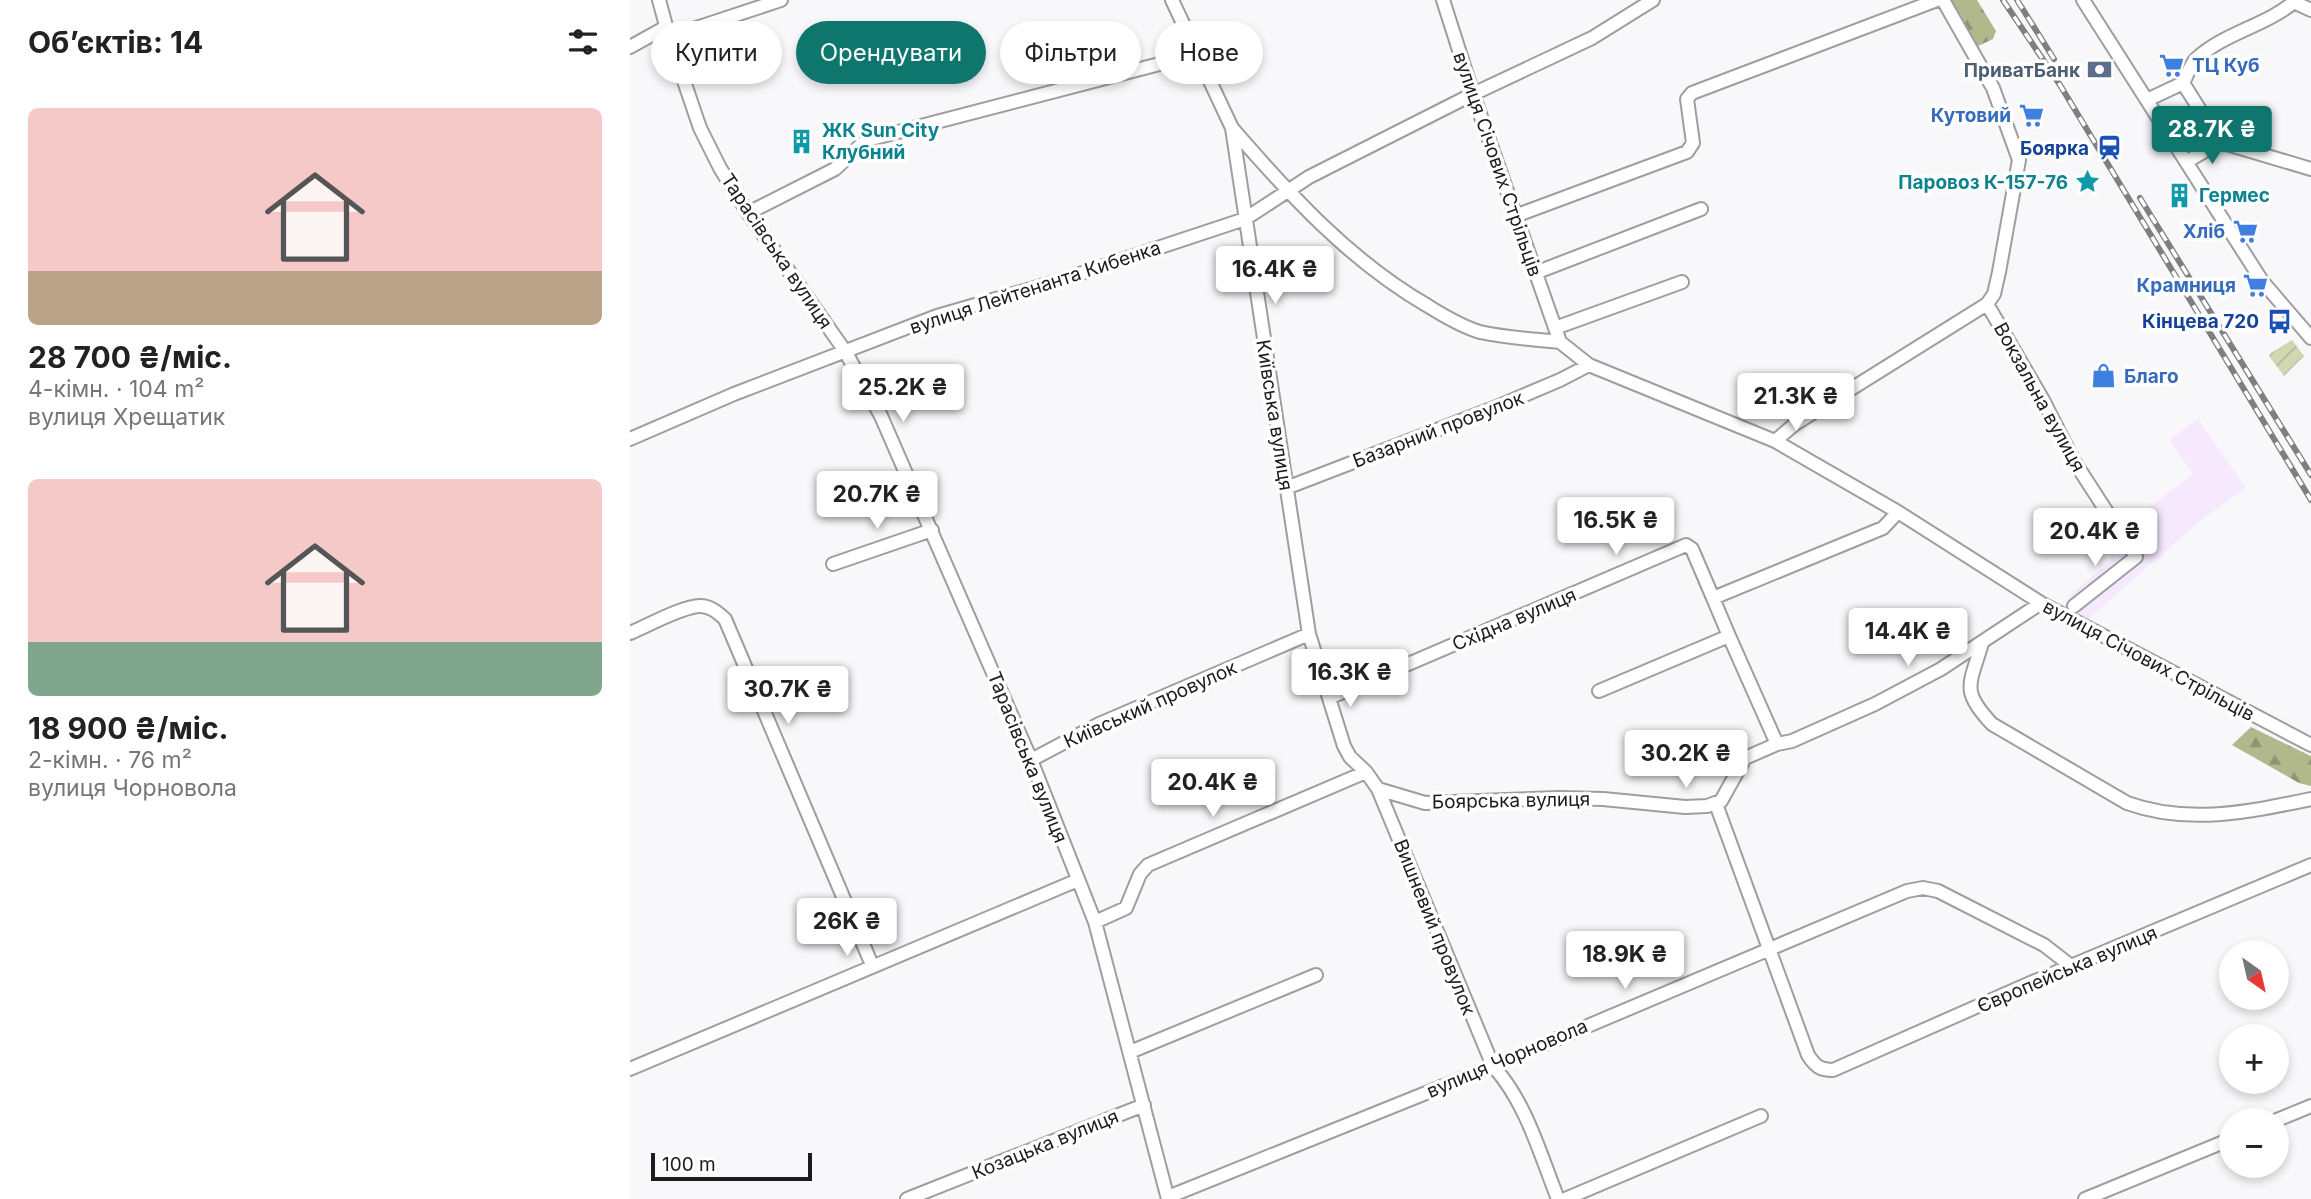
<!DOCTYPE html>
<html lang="uk">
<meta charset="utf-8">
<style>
body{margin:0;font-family:Inter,sans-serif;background:#f2f2f2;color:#222;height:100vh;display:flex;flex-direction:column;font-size:26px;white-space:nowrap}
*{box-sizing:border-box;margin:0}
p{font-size:23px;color:#767676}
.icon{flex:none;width:38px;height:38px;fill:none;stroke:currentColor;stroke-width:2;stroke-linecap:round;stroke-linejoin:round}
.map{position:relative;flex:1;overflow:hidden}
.sheet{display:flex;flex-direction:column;background:#fff;width:630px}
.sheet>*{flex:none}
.top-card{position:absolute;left:21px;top:21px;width:665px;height:63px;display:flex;gap:14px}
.needle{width:46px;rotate:146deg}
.buttons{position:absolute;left:1589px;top:940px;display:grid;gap:14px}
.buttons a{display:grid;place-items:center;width:70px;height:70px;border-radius:50%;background:#fff;box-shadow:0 4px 10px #0003;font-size:35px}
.scale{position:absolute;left:21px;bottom:18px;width:161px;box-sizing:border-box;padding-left:7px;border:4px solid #1c1c1d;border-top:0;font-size:19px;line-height:24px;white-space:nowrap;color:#1c1c1d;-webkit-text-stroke:5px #fff;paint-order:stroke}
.price{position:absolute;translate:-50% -60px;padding:0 16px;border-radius:7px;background:#fff;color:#222;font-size:23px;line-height:46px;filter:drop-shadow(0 2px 4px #0008)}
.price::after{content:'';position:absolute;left:50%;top:42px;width:21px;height:16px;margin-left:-10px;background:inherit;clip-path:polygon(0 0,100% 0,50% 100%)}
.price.current{background:#0f766e;color:#fff}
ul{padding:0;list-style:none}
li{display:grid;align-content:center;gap:14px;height:371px;padding:0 28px}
li span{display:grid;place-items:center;height:217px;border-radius:10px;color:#555}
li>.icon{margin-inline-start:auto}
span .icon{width:126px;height:126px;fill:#fffc;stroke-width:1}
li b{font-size:30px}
h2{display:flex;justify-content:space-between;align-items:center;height:84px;padding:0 28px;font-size:30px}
.chip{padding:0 24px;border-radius:32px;background:#fff;box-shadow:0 4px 10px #0003;font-size:24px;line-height:63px}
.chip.current{background:#0f766e;color:#fff}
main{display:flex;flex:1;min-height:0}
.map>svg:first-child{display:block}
</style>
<main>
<section class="sheet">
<h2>Об’єктів: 14<svg class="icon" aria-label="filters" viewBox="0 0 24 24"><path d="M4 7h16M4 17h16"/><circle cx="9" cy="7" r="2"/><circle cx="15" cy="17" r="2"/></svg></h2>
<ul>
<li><span style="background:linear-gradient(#f6c9c9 75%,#b9a48a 0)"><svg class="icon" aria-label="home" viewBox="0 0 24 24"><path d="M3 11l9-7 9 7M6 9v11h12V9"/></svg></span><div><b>28 700 ₴/міс.</b><p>4-кімн. · 104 m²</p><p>вулиця Хрещатик</p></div></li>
<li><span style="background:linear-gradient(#f6c9c9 75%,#7fa58c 0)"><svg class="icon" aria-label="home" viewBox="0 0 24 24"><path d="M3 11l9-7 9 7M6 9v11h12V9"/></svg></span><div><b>18 900 ₴/міс.</b><p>2-кімн. · 76 m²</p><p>вулиця Чорновола</p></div></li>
</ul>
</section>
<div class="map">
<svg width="1681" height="1199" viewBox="0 0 1681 1199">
<defs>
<pattern id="forest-firs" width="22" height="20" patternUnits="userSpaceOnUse" patternTransform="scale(1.75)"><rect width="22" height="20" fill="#b1b88c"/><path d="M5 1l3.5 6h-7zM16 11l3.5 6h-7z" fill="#8f9572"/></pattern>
<pattern id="garden-furrows" width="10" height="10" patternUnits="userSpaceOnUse" patternTransform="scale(1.75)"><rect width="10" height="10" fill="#d1d7b0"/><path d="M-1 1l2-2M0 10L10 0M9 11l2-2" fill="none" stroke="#b3b897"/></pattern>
</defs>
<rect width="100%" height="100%" fill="#f8f8fb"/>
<path fill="#f6e9fd" d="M1568,419L1616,488L1571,520L1455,622L1431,611L1443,592L1481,561L1483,534L1563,474L1539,440Z"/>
<path fill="url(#forest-firs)" d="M1318,0H1347L1366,31L1363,39L1346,47Z
M1621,727L1681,756V786L1669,783L1602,745Z"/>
<path fill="url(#garden-furrows)" d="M1662,340L1674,356L1654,376L1639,356L1641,353Z"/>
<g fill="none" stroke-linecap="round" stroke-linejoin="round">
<defs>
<path id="minor" d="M29,0L39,37L70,128L90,168L118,213L215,351L251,416L401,760L465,922L538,1199
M542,0L602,128L679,634L714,746L720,757L736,772L748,789L863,1066C896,1102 910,1154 928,1199
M813,0L843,94L930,342L959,365L1145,441L1268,512L1411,603L1681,745
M1313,0L1363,88L1389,160L1369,272L1364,294L1357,304L1413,400L1444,461L1506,557L1444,606
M1453,0L1632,281L1681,338
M1664,2L1681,10
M39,37L151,0
M0,47L36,27
M1553,83C1557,76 1560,65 1566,59C1594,33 1635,26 1664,2
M1517,100L1553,83L1590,142
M602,128C660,195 720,261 798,306C814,316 833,327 850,332C876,338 904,339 930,342
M1556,162L1590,142L1681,169
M118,213L205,169L232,144L241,139L568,54
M885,216L1057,152L1063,143L1057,99L1062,93L1307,0
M905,273L1071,209
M925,328L1052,282
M0,439L104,394L307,316L425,282L615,219L679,177L843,94L962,38L1023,0
M1145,441L1165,424L1357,304
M656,488L864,408L930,380L959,365
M203,564L302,530
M1083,598L1099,636
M0,633C17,626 53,606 70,606C81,606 88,613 95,619L242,965
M1352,643C1340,685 1330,690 1362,724L1497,803C1558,825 1619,812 1681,799
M699,698L1056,545L1062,549L1083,598L1253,528L1268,512
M1147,744L1162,741L1245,704L1311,669L1411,603
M401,760L469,724L679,634
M748,789L795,803L929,798L973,799L1055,807L1077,806L1091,801L1115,758L1147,744L1099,636L969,691
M1086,804L1178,1055C1185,1066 1190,1070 1203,1070L1398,984L1681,865
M465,922L496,908L510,874L518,865L736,772
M500,1052L686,975
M0,1069L448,880
M1647,1120L1681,1106
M538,1197L863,1066L1277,891L1293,888L1308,891L1414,945L1441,966
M277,1199L514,1105
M935,1199L1131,1116
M1455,1199L1601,1139"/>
</defs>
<use href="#minor" stroke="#9e9da0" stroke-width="16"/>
<use href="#minor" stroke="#fff" stroke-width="12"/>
<defs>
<path id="rail" d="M1373,0L1430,85L1681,500
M1387,0L1424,59
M1510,198L1681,475"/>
</defs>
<use href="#rail" stroke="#7f7f81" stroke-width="6"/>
<use href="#rail" stroke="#fff" stroke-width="3.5" stroke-dasharray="10" stroke-linecap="butt"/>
</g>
<defs>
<symbol id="supermarket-bare" viewBox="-9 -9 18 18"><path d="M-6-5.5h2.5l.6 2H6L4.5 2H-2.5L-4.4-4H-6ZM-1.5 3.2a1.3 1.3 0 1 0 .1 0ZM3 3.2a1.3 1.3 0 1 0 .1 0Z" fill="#3f7fe0" stroke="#fff" stroke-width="2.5" paint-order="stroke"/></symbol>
<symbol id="bank-bare" viewBox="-9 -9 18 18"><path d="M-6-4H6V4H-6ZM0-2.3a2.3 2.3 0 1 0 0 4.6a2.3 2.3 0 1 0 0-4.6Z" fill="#5c6f8a" stroke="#fff" stroke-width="2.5" paint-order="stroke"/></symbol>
<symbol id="building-bare" viewBox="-9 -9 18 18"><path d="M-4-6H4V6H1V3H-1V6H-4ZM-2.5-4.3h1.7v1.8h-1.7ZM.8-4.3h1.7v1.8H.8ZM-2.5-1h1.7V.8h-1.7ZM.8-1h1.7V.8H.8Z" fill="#0f9aa8" stroke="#fff" stroke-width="2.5" paint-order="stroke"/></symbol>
<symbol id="station-bare" viewBox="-9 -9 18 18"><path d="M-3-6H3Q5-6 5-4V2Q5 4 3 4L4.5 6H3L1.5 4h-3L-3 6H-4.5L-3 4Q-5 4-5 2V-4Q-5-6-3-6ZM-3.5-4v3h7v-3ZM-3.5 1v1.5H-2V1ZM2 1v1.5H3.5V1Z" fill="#1a4fb4" stroke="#fff" stroke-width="2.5" paint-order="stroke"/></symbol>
<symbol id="sight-bare" viewBox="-9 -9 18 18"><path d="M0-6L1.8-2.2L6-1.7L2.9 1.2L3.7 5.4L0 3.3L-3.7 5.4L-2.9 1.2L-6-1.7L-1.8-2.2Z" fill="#0f9aa8" stroke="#fff" stroke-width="2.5" paint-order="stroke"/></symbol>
<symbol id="bus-bare" viewBox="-9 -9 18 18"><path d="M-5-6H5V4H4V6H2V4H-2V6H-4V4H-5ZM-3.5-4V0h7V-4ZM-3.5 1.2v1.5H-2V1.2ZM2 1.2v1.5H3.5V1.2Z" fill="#1a4fb4" stroke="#fff" stroke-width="2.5" paint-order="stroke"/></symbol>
<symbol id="shop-bare" viewBox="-9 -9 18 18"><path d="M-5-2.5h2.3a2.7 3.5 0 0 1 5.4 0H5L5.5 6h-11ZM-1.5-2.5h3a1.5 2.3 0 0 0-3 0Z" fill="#3f7fe0" stroke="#fff" stroke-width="2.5" paint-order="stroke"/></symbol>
</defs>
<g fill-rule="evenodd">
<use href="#supermarket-bare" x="1524" y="48" width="35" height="35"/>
<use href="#bank-bare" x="1452" y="52" width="35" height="35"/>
<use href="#supermarket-bare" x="1384" y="98" width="35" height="35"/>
<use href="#building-bare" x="154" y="124" width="35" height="35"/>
<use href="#station-bare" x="1462" y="130" width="35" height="35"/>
<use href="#sight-bare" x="1440" y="164" width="35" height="35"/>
<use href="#building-bare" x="1532" y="178" width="35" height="35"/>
<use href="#supermarket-bare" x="1598" y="214" width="35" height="35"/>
<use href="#supermarket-bare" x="1608" y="268" width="35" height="35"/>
<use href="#bus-bare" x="1632" y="304" width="35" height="35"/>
<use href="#shop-bare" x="1456" y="358" width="35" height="35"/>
</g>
<g text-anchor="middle" stroke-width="7" stroke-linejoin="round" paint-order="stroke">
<g font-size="19" font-weight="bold" fill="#366cbe" stroke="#fff" text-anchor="end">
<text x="1562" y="72" text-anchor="start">ТЦ Куб</text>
<text x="1381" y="122">Кутовий</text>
<text x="1595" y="238">Хліб</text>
<text x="1606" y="292">Крамниця</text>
<text x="1494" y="383" text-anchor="start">Благо</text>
</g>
<g font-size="19" font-weight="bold" fill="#4e5e75" stroke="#fff" text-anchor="end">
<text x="1450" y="77">ПриватБанк</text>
</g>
<g font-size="19" font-weight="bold" fill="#0d838f" stroke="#fff" text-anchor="start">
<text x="192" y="137">ЖК Sun City<tspan x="192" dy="22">Клубний</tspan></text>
<text x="1438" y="189" text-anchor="end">Паровоз К-157-76</text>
<text x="1569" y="202">Гермес</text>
</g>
<g font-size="19" font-weight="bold" fill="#164399" stroke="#fff" text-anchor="end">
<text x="1459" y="155">Боярка</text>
<text x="1629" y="328">Кінцева 720</text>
</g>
<g font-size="19" fill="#1c1c1d" stroke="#fff">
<text transform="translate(868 164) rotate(71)" y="7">вулиця Січових Стрільців</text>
<text transform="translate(147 251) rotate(56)" y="7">Тарасівська вулиця</text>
<text transform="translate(405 287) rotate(-18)" y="7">вулиця Лейтенанта Кибенка</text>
<text transform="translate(1410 397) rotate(61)" y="7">Вокзальна вулиця</text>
<text transform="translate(645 415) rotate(81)" y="7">Київська вулиця</text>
<text transform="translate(808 429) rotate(-21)" y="7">Базарний провулок</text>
<text transform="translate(884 619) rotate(-23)" y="7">Східна вулиця</text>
<text transform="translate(1519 660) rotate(28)" y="7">вулиця Січових Стрільців</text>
<text transform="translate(520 704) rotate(-24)" y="7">Київський провулок</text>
<text transform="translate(398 757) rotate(68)" y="7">Тарасівська вулиця</text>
<text transform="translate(881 800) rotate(-1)" y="7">Боярська вулиця</text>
<text transform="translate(805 927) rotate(68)" y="7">Вишневий провулок</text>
<text transform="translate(1437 969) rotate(-23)" y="7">Європейська вулиця</text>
<text transform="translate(877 1058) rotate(-23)" y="7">вулиця Чорновола</text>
<text transform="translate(415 1144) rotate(-22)" y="7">Козацька вулиця</text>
</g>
</g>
</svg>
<div class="buttons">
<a><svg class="needle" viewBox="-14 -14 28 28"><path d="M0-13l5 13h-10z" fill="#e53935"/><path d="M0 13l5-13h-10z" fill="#767676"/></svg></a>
<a>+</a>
<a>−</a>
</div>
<div class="scale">100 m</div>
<b class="price current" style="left:1582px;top:166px">28.7K ₴</b>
<b class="price" style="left:645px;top:306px">16.4K ₴</b>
<b class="price" style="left:273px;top:424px">25.2K ₴</b>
<b class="price" style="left:1166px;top:433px">21.3K ₴</b>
<b class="price" style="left:247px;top:531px">20.7K ₴</b>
<b class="price" style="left:986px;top:557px">16.5K ₴</b>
<b class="price" style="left:1465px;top:568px">20.4K ₴</b>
<b class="price" style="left:1278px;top:668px">14.4K ₴</b>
<b class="price" style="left:720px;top:709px">16.3K ₴</b>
<b class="price" style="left:158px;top:726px">30.7K ₴</b>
<b class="price" style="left:1056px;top:790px">30.2K ₴</b>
<b class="price" style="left:583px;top:819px">20.4K ₴</b>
<b class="price" style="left:217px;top:958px">26K ₴</b>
<b class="price" style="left:995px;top:991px">18.9K ₴</b>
<div class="top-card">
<a class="chip">Купити</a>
<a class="chip current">Орендувати</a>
<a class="chip">Фільтри</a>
<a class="chip">Нове</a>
</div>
</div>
</main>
